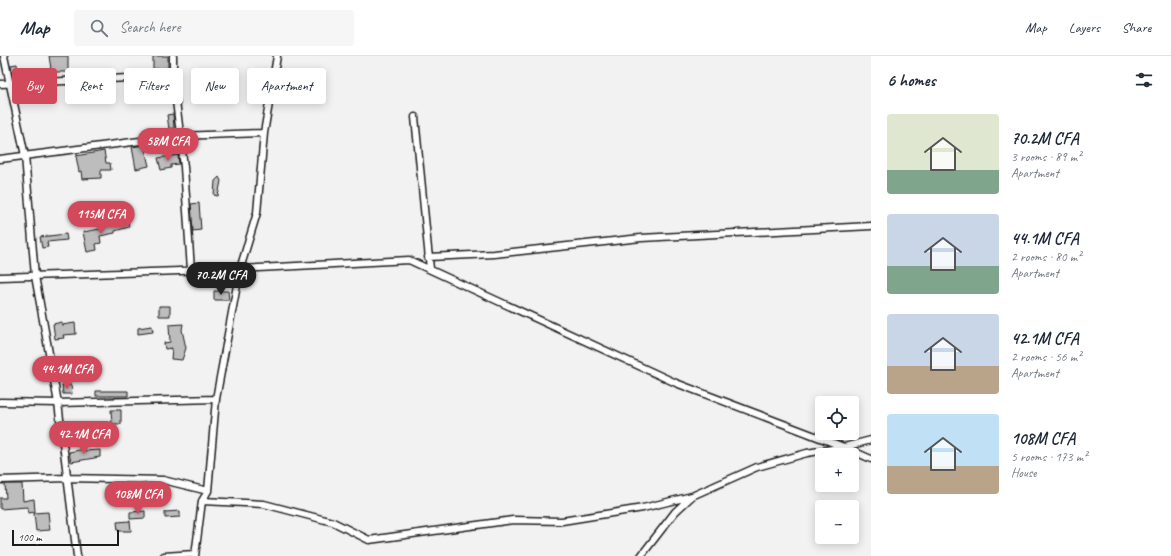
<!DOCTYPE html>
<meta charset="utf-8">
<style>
body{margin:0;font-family:Caveat,sans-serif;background:#f6f6f7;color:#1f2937;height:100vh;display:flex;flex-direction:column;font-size:15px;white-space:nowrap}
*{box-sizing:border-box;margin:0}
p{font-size:13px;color:#747a83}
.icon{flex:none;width:22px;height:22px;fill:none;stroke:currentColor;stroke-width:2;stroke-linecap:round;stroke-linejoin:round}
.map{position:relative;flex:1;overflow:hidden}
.sheet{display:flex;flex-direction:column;background:#fff;width:300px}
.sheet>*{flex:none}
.top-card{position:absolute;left:12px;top:12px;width:380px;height:36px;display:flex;gap:8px}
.fabs{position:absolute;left:815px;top:340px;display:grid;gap:8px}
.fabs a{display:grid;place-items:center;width:44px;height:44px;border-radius:4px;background:#fff;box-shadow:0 2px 10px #0003;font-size:20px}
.scale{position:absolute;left:12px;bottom:10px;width:107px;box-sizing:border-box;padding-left:4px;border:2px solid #1c1c1c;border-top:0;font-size:11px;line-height:14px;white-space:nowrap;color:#1c1c1c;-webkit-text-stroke:3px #fff;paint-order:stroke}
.price{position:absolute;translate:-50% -34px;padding:0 9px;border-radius:14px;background:#d1495b;color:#fff;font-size:13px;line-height:26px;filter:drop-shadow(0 1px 2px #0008)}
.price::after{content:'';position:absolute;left:50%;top:24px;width:12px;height:9px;margin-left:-6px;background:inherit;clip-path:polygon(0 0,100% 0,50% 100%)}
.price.current{background:#222;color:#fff}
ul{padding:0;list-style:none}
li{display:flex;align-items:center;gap:12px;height:100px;padding:0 16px}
li span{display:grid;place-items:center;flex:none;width:112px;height:80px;border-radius:4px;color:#555}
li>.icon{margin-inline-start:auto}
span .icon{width:48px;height:48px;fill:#fffc;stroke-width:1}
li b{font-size:17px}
h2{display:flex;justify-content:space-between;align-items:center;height:48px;padding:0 16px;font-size:17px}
.tag{padding:0 14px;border-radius:4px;background:#fff;box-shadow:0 2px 10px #0003;font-size:14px;line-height:36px}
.tag.current{background:#d1495b;color:#fff}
header{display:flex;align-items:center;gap:24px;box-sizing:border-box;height:56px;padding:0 20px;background:#fff;border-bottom:1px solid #e0e1e3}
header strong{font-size:19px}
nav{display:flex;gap:22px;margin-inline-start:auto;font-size:14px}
.search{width:280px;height:36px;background:#f6f6f7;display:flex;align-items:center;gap:10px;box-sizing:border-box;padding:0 14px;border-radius:4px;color:#747a83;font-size:15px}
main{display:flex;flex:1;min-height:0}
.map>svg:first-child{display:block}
</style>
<header>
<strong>Map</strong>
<div class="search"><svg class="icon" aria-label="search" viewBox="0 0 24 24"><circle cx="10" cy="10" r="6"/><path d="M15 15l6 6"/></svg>Search here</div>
<nav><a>Map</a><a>Layers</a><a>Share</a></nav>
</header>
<main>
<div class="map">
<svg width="871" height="500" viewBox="0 0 871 500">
<rect width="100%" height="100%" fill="#f2f2f2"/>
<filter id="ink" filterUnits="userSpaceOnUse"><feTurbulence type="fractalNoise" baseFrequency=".025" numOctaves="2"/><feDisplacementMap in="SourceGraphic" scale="8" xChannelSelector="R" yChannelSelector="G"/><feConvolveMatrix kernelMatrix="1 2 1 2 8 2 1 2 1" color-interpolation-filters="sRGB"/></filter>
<g filter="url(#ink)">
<path fill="#bdbdbd" stroke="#1c1c1c" d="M49,0H68V16H53V19L13,21L11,9L17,8L18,15L51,13Z
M153,0H168V12L153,13Z
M173,58L174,72L169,73L167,59Z
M144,89L149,110L136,113L132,91Z
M104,95L106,107H110L111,114H101V122L82,123L81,115L79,116L76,100Z
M178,99L179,108L171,109V112L161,114L158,102Z
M219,121L221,125L218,140L214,139L215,125Z
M199,147L201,174L193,175L191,148Z
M128,165L129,171L115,175V177L100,180L101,187L96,188L97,194L87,196L83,176L100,173V171Z
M66,178L67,184L47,186L48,191L42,192L40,181Z
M214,235H228L229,244H214Z
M159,250H170V260H159Z
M62,266V269L75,267L76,278L63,279L64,282L55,283L53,268Z
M183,268L182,274L186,292L182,304L171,303L172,292L165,293L164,287L170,286L169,269Z
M152,270L153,276L138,278V272Z
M62,329H71L72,338H63Z
M96,335H128V340H96Z
M111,354H121V368H112Z
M85,393V395L100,394V401L71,406L69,396Z
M5,428H22L23,445L34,443L35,456L28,457L27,451L0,453V442H6Z
M145,455V462L130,463V456Z
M180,455V461L165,462V456Z
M48,456L50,474L36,475L34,457Z
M130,465L131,475H118L117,466Z"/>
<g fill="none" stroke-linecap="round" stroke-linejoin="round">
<defs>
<path id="street" d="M4,0L25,100L35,220L58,347L77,500
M173,0V20L184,111L191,214
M0,28L173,20
M415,61L430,213
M0,103L179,80L264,77
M428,201L494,198L641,182L871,170
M0,221L240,213L409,204L676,327L844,391L871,403
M0,346L58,347L216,343
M0,424L67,422L163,424L208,435
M202,445L264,448L333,466L369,484L513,464L562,465L643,452L692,440L757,411L807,397L844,391L871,384
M164,500L195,498
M195,500L202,445L208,435L216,343L240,213L257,157L264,77L277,0
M641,500L675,456L691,441"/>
</defs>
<use href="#street" stroke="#1c1c1c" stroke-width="9"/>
<use href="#street" stroke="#fff" stroke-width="6"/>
</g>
</g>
</svg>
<div class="fabs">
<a><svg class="icon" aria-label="locate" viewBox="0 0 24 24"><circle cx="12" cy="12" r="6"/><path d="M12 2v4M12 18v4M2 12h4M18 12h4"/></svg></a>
<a>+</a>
<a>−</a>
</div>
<div class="scale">100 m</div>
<b class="price" style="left:168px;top:106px">58M CFA</b>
<b class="price" style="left:101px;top:179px">115M CFA</b>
<b class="price current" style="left:221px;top:240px">70.2M CFA</b>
<b class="price" style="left:67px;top:334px">44.1M CFA</b>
<b class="price" style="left:84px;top:399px">42.1M CFA</b>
<b class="price" style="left:138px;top:459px">108M CFA</b>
<div class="top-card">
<a class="tag current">Buy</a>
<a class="tag">Rent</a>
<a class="tag">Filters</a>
<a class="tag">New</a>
<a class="tag">Apartment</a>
</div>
</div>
<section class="sheet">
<h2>6 homes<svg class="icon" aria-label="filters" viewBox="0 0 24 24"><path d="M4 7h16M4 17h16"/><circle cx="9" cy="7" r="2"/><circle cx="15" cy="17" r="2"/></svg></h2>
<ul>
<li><span style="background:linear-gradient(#dfe7d0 70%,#7fa58c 0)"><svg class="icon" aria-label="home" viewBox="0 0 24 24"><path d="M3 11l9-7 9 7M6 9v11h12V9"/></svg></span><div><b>70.2M CFA</b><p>3 rooms · 89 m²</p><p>Apartment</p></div></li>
<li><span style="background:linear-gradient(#c9d6e8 65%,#7fa58c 0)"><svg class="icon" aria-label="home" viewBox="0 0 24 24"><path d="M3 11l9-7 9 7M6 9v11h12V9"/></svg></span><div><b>44.1M CFA</b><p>2 rooms · 80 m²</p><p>Apartment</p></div></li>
<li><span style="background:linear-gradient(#c9d6e8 65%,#b9a48a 0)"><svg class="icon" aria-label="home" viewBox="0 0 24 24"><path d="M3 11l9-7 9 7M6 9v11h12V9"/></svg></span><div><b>42.1M CFA</b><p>2 rooms · 56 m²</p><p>Apartment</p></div></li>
<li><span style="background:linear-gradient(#bfe0f5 65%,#b9a48a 0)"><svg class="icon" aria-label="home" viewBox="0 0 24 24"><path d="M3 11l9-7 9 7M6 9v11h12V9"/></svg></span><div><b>108M CFA</b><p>5 rooms · 173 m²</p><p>House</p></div></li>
</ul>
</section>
</main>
